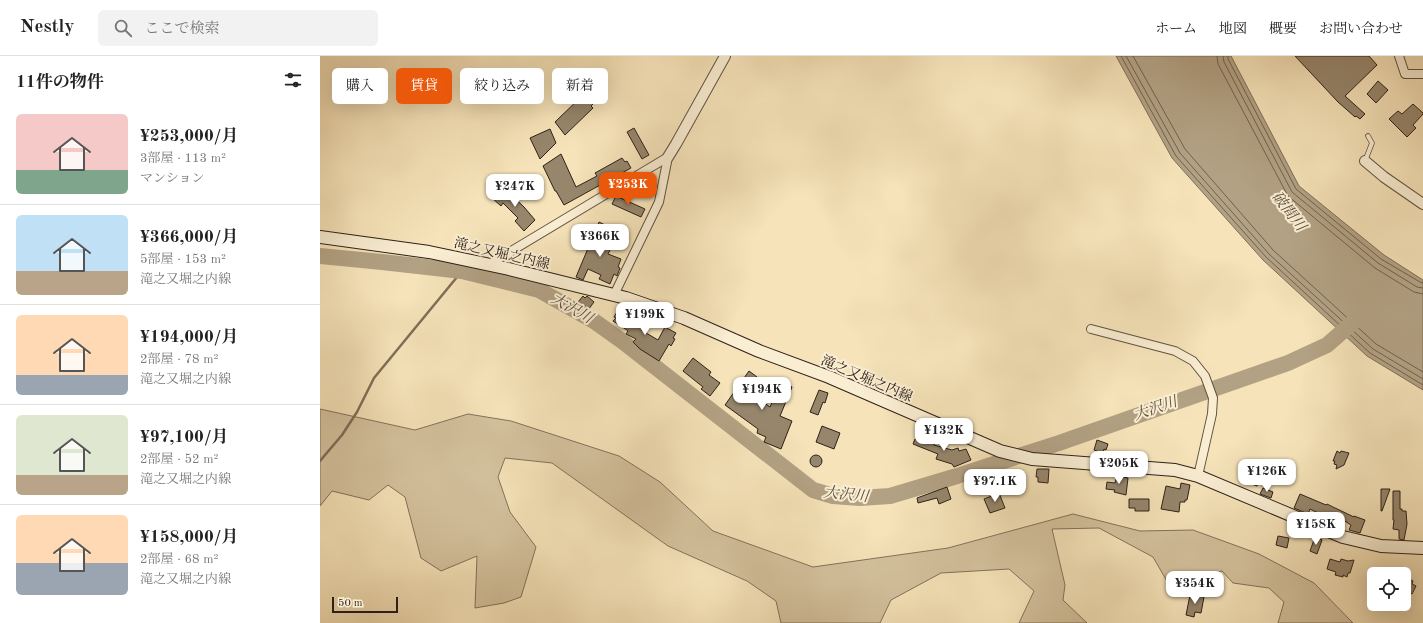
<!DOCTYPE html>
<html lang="ja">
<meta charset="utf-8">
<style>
body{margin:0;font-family:"Old Standard TT","Noto Serif JP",serif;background:#f2f2f2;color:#222;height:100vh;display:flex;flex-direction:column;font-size:15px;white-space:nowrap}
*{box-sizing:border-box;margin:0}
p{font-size:13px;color:#767676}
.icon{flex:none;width:22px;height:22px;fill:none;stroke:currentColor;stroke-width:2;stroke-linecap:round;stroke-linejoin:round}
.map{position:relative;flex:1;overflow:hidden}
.side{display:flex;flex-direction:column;background:#fff;width:320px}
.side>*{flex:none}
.hud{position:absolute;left:12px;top:12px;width:380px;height:36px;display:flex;gap:8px}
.buttons{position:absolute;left:1047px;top:511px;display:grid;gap:8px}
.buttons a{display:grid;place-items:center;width:44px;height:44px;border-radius:6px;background:#fff;box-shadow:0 4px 16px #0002;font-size:20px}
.scale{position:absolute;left:12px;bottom:10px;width:66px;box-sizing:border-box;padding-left:4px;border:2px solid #2f2119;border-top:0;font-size:11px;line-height:14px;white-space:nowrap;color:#2f2119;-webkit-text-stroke:3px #f9edd2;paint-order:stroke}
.price{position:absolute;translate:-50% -34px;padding:0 9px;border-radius:8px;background:#fff;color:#222;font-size:13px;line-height:26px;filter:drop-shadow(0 1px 2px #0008)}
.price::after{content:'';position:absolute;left:50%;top:24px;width:12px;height:9px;margin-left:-6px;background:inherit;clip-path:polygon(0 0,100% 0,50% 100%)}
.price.active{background:#ea580c;color:#fff}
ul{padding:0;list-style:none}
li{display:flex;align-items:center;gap:12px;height:100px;padding:0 16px}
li+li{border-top:1px solid #e0e0e0}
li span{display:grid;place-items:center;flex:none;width:112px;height:80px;border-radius:6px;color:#555}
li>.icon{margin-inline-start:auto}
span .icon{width:48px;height:48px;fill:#fffc;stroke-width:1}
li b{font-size:17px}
h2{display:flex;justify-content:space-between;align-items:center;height:48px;padding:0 16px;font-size:17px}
.tag{padding:0 14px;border-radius:6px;background:#fff;box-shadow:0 4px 16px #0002;font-size:14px;line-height:36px}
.tag.active{background:#ea580c;color:#fff}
header{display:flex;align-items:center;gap:24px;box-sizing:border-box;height:56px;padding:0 20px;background:#fff;border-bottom:1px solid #e0e0e0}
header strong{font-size:19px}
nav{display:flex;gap:22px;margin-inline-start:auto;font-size:14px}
.search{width:280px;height:36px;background:#f2f2f2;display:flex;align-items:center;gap:10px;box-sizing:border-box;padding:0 14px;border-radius:6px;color:#767676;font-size:15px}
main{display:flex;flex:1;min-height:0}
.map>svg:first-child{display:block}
</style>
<header>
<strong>Nestly</strong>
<div class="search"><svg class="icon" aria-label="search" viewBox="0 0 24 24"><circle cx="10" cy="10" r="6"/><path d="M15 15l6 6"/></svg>ここで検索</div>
<nav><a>ホーム</a><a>地図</a><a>概要</a><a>お問い合わせ</a></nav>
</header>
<main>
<section class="side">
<h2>11件の物件<svg class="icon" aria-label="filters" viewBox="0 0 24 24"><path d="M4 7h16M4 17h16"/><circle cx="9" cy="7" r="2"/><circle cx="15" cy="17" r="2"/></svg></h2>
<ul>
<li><span style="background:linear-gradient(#f6c9c9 70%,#7fa58c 0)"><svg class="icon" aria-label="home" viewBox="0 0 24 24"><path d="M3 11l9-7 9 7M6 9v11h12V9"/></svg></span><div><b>¥253,000/月</b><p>3部屋 · 113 m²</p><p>マンション</p></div></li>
<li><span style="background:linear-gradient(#bfe0f5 70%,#b9a48a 0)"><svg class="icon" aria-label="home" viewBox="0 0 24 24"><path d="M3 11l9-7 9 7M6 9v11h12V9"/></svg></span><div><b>¥366,000/月</b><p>5部屋 · 153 m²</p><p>滝之又堀之内線</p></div></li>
<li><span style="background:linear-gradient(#ffd9b3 75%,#9aa5b1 0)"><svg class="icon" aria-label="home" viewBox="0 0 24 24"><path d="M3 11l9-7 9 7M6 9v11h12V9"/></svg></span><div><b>¥194,000/月</b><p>2部屋 · 78 m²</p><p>滝之又堀之内線</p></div></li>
<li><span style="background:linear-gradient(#dfe7d0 75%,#b9a48a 0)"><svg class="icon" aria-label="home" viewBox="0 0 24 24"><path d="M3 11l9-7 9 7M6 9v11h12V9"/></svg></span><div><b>¥97,100/月</b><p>2部屋 · 52 m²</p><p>滝之又堀之内線</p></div></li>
<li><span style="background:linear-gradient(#ffd9b3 60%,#9aa5b1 0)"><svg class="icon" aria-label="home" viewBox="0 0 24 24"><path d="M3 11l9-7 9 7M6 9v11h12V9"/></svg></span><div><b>¥158,000/月</b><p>2部屋 · 68 m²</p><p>滝之又堀之内線</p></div></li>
</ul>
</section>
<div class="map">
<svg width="1103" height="567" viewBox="0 0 1103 567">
<rect width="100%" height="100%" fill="#f6e3b9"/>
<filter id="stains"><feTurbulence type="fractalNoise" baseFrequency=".005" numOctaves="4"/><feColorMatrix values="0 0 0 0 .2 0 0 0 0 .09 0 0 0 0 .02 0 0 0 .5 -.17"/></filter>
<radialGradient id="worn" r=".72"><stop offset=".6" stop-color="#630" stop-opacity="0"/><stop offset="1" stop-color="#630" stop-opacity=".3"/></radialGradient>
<path fill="#d4c29e" stroke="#82725c" d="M0,353L95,374L148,358L191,365L299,400L340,426L393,475L493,511L628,492L753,458L820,475L873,474L939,498L994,527L1033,567H958L964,546L949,532L913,527L902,515L884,519L851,532L833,501L779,472L732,473L745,529L743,544L767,567H699L714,535L689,513L621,517L571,544L560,567H461L456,545L427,525L348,490L232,407L185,402L178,421L190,456L216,491L201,541L184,547L155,552L157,500L121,515L101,502L85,441L68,429L49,444L12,435L0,450Z"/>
<path fill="#b2a183" stroke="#7e6e59" d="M796,0H911L979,130L1064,199L1103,224V334L1047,300L943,204L852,102Z"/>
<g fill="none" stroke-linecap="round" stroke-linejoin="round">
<path stroke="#70614e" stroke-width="1" d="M801,0L856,100L946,201L1050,297L1103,329
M806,0L860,97L949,198L1053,293L1103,323
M813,0L865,93L953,194L1056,288L1103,316
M897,0L898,8L968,140L1055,212L1094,236L1103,238
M903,0L904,6L972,136L1058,207L1097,231L1103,232
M908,0V3L976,133L1061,203L1100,226L1103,227"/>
<path stroke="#7e6e59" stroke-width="2.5" d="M0,405L22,379L37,356L54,322L142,215"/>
<path stroke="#b2a183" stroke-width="16" d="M0,200L62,206L142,215L219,234L274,265L302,285L493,434L513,440L540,442L570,440L637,420L739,387L968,307L1007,289L1038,262"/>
</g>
<path fill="#96866c" stroke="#2f2119" d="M975,0H1049L1057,9L1025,40L1045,58L1040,63L1036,60L1035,61L1018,46Z
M1058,25L1068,34L1056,47L1047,38Z
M265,38L274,47L271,50L273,52L245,79L235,66L262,40H263Z
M1093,48L1103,57V58L1093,69L1096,72L1087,81L1069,63L1078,55L1082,58Z
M314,72L329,99L322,103L307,76Z
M230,73L236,87L220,103L210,82Z
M241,98L256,131L277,120L275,117L302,102L305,106L307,105L311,112L244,149L236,135H235L223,110Z
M183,131L204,151L215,164L204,175L195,165L198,162L183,147L181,150L172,142Z
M296,140L325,153L321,161L292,148Z
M279,166L287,170L280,187L291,192L288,198L301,203L298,211L300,212L297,220L294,218L290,228L279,223L281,219L268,213L263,224L256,221Z
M263,240L265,242L267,240L274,246L268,254L258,246Z
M298,254L314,264L317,260L324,264L320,272L322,273L321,274L338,284L345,271L356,277L353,282L355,283L351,290L349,288L339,305L320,293L313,286L316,283L306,278L308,275L307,274L293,265L296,262L294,261Z
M373,302L391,316L389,319L400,327L390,340L381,333L383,331L363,315Z
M429,315L437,321L427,335L450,351L461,326L472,331L460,360L472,365L461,393L444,386L446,381L437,377L438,373L405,349Z
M499,334L508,337L505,347L503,346L498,359L490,356Z
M502,370L520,377L514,393L496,386Z
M609,378L617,381L614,389L632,394L638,392L639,395L646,393L651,404L634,411L632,408L616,403L618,398L593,388L595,383L605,386Z
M777,384L788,388L786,394L784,393L783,397L774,394Z
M1017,395L1020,397L1021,395L1029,397L1024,409L1016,413L1017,409L1014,408L1015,405H1013Z
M490 405a6 6 0 1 1 12 0a6 6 0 1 1-12 0Z
M717,413H729L728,427L718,426V421H716Z
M927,417L940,421L937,430L924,425Z
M797,420L808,422L806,439L794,436L795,434L786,433L787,426L795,427Z
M861,427L870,429L867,444H865V446H860L859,456L841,453L846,430L860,433Z
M627,431L631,443L619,448L617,442L598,447L597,442Z
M943,432L953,436L951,442L940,438Z
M1061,433H1070L1062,455H1061Z
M1073,435H1080V453H1082V455H1086L1087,468L1084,484L1079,483V474L1073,473L1074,464H1073Z
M679,437L685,452L670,457L664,443Z
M980,438L1006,449L1007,448L1013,451L1034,461V460L1045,464L1040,477L1029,474L1031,469L1020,462L1018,467L990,453L988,458L974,452Z
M809,443H829V455H815V452H809Z
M958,480L969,482L967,492L956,489Z
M995,481L1002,484L997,498L990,495Z
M1010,503L1020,506L1021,503L1028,505L1034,504L1030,517H1028L1027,521L1023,519V521L1015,519L1016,516L1007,513Z
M1084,520L1093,525L1092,528L1096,530L1092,538L1088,536L1084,544Z
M870,539L884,541L881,557L875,556L874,561L866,559Z"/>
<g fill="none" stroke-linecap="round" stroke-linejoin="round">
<defs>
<path id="service" d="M1045,105L1052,87L1048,80"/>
<path id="minor" d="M1079,0L1085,18H1103
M168,209L348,101
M294,239L339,146L348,101
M771,273L855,295L873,305L885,320L893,342L892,358L878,420"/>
<path id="tertiary" d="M348,101L356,88L405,0
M1045,105L1064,121L1103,148"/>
<path id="secondary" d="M0,181L109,196L189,213L306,242L364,262L439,295L509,321L680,395L712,403L855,414L878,420L1023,481L1061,490L1103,492"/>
</defs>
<use href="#service" stroke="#615241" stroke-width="5.5"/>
<use href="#minor" stroke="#615241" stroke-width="10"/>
<use href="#tertiary" stroke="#615241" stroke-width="12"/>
<use href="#secondary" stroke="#2f2119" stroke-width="14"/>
<use href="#service" stroke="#f9edd2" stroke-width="4"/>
<use href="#minor" stroke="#f9edd2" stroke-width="8"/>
<use href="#tertiary" stroke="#f9edd2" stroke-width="10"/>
<use href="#secondary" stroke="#f9edd2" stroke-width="12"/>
</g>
<g text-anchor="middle" stroke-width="4" stroke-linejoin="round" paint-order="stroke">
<g font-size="14" fill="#2f2119" stroke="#f9edd2">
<text transform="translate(182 197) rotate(13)" y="5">滝之又堀之内線</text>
<text transform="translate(547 322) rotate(23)" y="5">滝之又堀之内線</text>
</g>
<g font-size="15" font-style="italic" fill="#5d4e3e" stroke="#f9edd2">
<text transform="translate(969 155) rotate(52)" y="5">破間川</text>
<text transform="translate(252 252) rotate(30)" y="5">大沢川</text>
<text transform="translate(835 352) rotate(-19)" y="5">大沢川</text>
<text transform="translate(526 438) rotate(6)" y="5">大沢川</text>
</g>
</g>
<rect width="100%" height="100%" filter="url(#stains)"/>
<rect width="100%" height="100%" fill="url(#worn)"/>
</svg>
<div class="buttons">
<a><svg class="icon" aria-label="locate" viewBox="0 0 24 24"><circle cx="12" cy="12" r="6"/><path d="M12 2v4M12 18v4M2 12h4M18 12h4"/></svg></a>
</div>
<div class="scale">50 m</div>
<b class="price active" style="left:308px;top:150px">¥253K</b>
<b class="price" style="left:195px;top:152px">¥247K</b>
<b class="price" style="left:280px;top:202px">¥366K</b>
<b class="price" style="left:325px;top:280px">¥199K</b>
<b class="price" style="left:442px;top:355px">¥194K</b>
<b class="price" style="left:624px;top:396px">¥132K</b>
<b class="price" style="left:799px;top:429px">¥205K</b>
<b class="price" style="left:947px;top:437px">¥126K</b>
<b class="price" style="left:675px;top:447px">¥97.1K</b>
<b class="price" style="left:996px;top:490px">¥158K</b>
<b class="price" style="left:875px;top:549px">¥354K</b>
<div class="hud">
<a class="tag">購入</a>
<a class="tag active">賃貸</a>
<a class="tag">絞り込み</a>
<a class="tag">新着</a>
</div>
</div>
</main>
